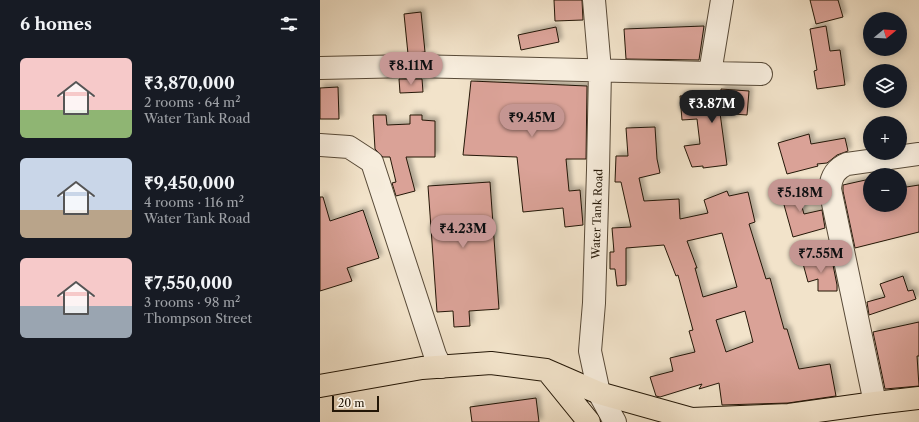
<!DOCTYPE html>
<meta charset="utf-8">
<style>
body{margin:0;font-family:"Libre Caslon Text",serif;background:#20242c;color:#f1f3f6;height:100vh;display:flex;flex-direction:column;font-size:15px;white-space:nowrap}
*{box-sizing:border-box;margin:0}
p{font-size:13px;color:#9ea1a6}
.icon{flex:none;width:22px;height:22px;fill:none;stroke:currentColor;stroke-width:2;stroke-linecap:round;stroke-linejoin:round}
.map{position:relative;flex:1;overflow:hidden}
.details{display:flex;flex-direction:column;background:#171b24;width:320px}
.details>*{flex:none}
.needle{width:26px;rotate:72deg}
.buttons{position:absolute;left:543px;top:12px;display:grid;gap:8px}
.buttons a{display:grid;place-items:center;width:44px;height:44px;border-radius:50%;background:#171b24;box-shadow:0 2px 10px #0003;font-size:20px}
.scale{position:absolute;left:12px;bottom:10px;width:47px;box-sizing:border-box;padding-left:4px;border:2px solid #241707;border-top:0;font-size:11px;line-height:14px;white-space:nowrap;color:#241707;-webkit-text-stroke:3px #f7eddd;paint-order:stroke}
.price{position:absolute;translate:-50% -34px;padding:0 9px;border-radius:14px;background:#c59692;color:#111;font-size:13px;line-height:26px;filter:drop-shadow(0 1px 2px #0008)}
.price::after{content:'';position:absolute;left:50%;top:24px;width:12px;height:9px;margin-left:-6px;background:inherit;clip-path:polygon(0 0,100% 0,50% 100%)}
.price.on{background:#222;color:#fff}
ul{padding:0;list-style:none}
li{display:flex;align-items:center;gap:12px;height:100px;padding:0 20px}
li span{display:grid;place-items:center;flex:none;width:112px;height:80px;border-radius:6px;color:#555}
li>.icon{margin-inline-start:auto}
span .icon{width:48px;height:48px;fill:#fffc;stroke-width:1}
li b{font-size:17px}
h2{display:flex;justify-content:space-between;align-items:center;height:48px;padding:0 20px;font-size:17px}
main{display:flex;flex:1;min-height:0}
.map>svg:first-child{display:block}
</style>
<main>
<section class="details">
<h2>6 homes<svg class="icon" aria-label="filters" viewBox="0 0 24 24"><path d="M4 7h16M4 17h16"/><circle cx="9" cy="7" r="2"/><circle cx="15" cy="17" r="2"/></svg></h2>
<ul>
<li><span style="background:linear-gradient(#f6c9c9 65%,#8fb573 0)"><svg class="icon" aria-label="home" viewBox="0 0 24 24"><path d="M3 11l9-7 9 7M6 9v11h12V9"/></svg></span><div><b>₹3,870,000</b><p>2 rooms · 64 m²</p><p>Water Tank Road</p></div></li>
<li><span style="background:linear-gradient(#c9d6e8 65%,#b9a48a 0)"><svg class="icon" aria-label="home" viewBox="0 0 24 24"><path d="M3 11l9-7 9 7M6 9v11h12V9"/></svg></span><div><b>₹9,450,000</b><p>4 rooms · 116 m²</p><p>Water Tank Road</p></div></li>
<li><span style="background:linear-gradient(#f6c9c9 60%,#9aa5b1 0)"><svg class="icon" aria-label="home" viewBox="0 0 24 24"><path d="M3 11l9-7 9 7M6 9v11h12V9"/></svg></span><div><b>₹7,550,000</b><p>3 rooms · 98 m²</p><p>Thompson Street</p></div></li>
</ul>
</section>
<div class="map">
<svg width="599" height="422" viewBox="0 0 599 422">
<defs>
<filter id="shadow"><feDropShadow dx="3.5" dy="-3.5" stdDeviation="2" flood-color="#0004"/></filter>
</defs>
<rect width="100%" height="100%" fill="#f2e3ca"/>
<filter id="stains"><feTurbulence type="fractalNoise" baseFrequency=".005" numOctaves="4"/><feColorMatrix values="0 0 0 0 .2 0 0 0 0 .09 0 0 0 0 .02 0 0 0 .5 -.17"/></filter>
<radialGradient id="worn" r=".72"><stop offset=".6" stop-color="#630" stop-opacity="0"/><stop offset="1" stop-color="#630" stop-opacity=".3"/></radialGradient>
<path fill="#daa297" stroke="#241707" fill-rule="evenodd" filter="url(#shadow)" d="M234,0H262L263,20L235,21Z
M490,0H518L523,17L496,24Z
M101,12L105,52L88,54L84,14Z
M384,26L379,60L306,59L304,29Z
M506,26L510,51L520,50L525,85L497,89L494,71L497,70L490,29Z
M236,27L239,42L201,50L198,35Z
M79,79H102L103,92L80,93Z
M151,81L267,86L266,159H246L249,191L260,190L263,225L245,227L243,208L203,212L197,157L143,155Z
M18,87L19,119H0V88Z
M401,89L429,91L427,115L400,113L407,165L383,168V166L372,167L364,146L380,144L377,119L362,120L360,96L401,94Z
M53,115H66L67,125L90,124V115H102V120L115,121V157H86L95,191L76,196L72,183L76,182L70,157H63L55,149Z
M335,127L337,159L340,173L319,178L324,201L359,199L360,219L388,213L384,200L407,191L409,196L428,192L435,222L429,224L446,279L450,278L464,329H467L479,369L510,364L516,396L468,403L402,405L399,383L379,389L382,384L340,397L336,396L330,377L353,371L350,358L375,352L369,331L373,330L358,275L356,276L344,245L306,248V285L297,286L295,269H290V252H294L292,228L311,227L301,182H295L296,156H308L306,128ZM402,233L417,287L383,297L375,268H377L367,241ZM425,311L433,342L406,352L396,320Z
M489,134L491,144L525,138L528,151L517,155L507,163L497,164L498,166L467,174L458,143Z
M550,179V205H580V188L599,185V232L535,248L523,191V185Z
M170,182L179,309L149,311L150,326L134,327L133,311L117,312L108,186Z
M475,183L484,214L502,210L505,228L473,237L459,187Z
M0,197H3L10,221L43,210L59,258L27,268L32,281L0,291Z
M482,260H512L517,285V291H498V279L488,282Z
M583,276L588,291L593,290L596,299L549,315L547,302L565,297L560,284Z
M599,322V356H597L599,386L565,389L553,332Z
M216,398L219,422H152L150,407Z"/>
<g fill="none" stroke-linecap="round" stroke-linejoin="round">
<defs>
<path id="minor" d="M274,0L280,70L278,170L274,303L270,351L279,393L295,422
M0,68L91,66L390,73L402,0
M390,73L441,74
M0,145L29,147L52,162L115,355L121,367
M555,403L510,189C511,177 515,169 527,164L599,154"/>
<path id="major" d="M230,374L269,422
M0,386L102,368L171,363L226,370L279,393L372,419L469,415L555,403L599,398"/>
</defs>
<use href="#minor" stroke="#584a38" stroke-width="24"/>
<use href="#major" stroke="#241707" stroke-width="24"/>
<use href="#minor" stroke="#f7eddd" stroke-width="22"/>
<use href="#major" stroke="#f2e3ca" stroke-width="22"/>
</g>
<g text-anchor="middle" stroke-width="3" stroke-linejoin="round" paint-order="stroke">
<g font-size="11" fill="#241707" stroke="#f7eddd">
<text transform="translate(277 214) rotate(-88)" y="4">Water Tank Road</text>
</g>
</g>
<rect width="100%" height="100%" filter="url(#stains)"/>
<rect width="100%" height="100%" fill="url(#worn)"/>
</svg>
<div class="buttons">
<a><svg class="needle" viewBox="-14 -14 28 28"><path d="M0-13l5 13h-10z" fill="#e53935"/><path d="M0 13l5-13h-10z" fill="#9ea1a6"/></svg></a>
<a><svg class="icon" aria-label="layers" viewBox="0 0 24 24"><path d="M12 4l9 5-9 5-9-5zM3 14l9 5 9-5"/></svg></a>
<a>+</a>
<a>−</a>
</div>
<div class="scale">20 m</div>
<b class="price" style="left:91px;top:86px">₹8.11M</b>
<b class="price on" style="left:392px;top:124px">₹3.87M</b>
<b class="price" style="left:212px;top:138px">₹9.45M</b>
<b class="price" style="left:480px;top:213px">₹5.18M</b>
<b class="price" style="left:143px;top:249px">₹4.23M</b>
<b class="price" style="left:501px;top:274px">₹7.55M</b>
</div>
</main>
